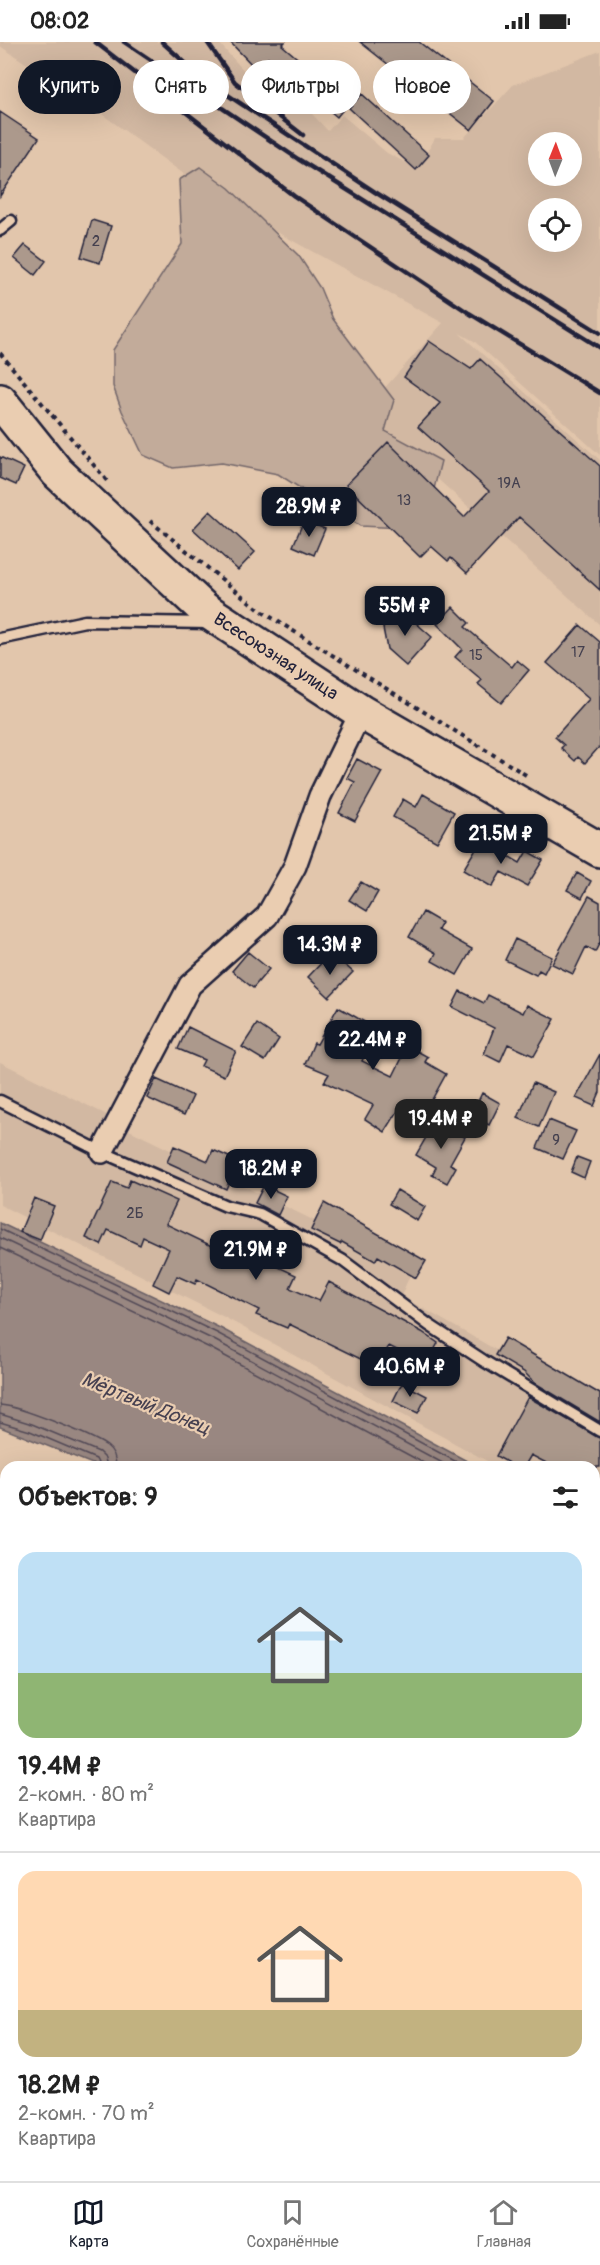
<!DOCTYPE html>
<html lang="ru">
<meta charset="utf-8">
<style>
body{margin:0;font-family:Pangolin,sans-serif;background:#f6f6f6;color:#222;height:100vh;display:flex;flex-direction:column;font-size:22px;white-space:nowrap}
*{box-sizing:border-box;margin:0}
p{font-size:20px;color:#767676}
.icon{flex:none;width:33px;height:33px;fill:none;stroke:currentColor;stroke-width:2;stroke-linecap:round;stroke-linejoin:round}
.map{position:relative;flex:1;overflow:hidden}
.drawer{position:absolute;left:0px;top:1419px;width:600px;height:720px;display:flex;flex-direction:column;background:#fff;border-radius:18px 18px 0 0;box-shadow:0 6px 24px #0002}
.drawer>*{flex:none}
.hud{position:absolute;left:18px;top:18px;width:564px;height:54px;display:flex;gap:12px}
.needle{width:39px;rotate:1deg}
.buttons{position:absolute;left:528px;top:90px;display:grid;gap:12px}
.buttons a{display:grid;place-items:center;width:54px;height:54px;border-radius:50%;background:#fff;box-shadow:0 6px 24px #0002;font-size:30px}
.price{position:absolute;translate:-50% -51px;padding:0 14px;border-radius:12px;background:#111827;color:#fff;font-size:20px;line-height:39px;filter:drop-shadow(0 2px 3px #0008)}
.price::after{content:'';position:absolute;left:50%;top:36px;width:18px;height:14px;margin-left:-9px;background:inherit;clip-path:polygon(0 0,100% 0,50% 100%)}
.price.selected{background:#222;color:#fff}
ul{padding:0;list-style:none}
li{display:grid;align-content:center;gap:12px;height:318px;padding:0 18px}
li+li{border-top:2px solid #e0e0e0}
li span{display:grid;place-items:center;height:186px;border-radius:18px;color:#555}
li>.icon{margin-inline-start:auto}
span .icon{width:108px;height:108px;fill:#fffc;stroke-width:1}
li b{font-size:26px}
h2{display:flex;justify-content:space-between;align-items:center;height:72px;padding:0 18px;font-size:26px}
.tag{padding:0 21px;border-radius:27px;background:#fff;box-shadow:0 6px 24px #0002;font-size:21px;line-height:54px}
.tag.selected{background:#111827;color:#fff}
.status{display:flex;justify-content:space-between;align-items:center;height:42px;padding:0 30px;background:#fff;direction:ltr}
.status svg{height:16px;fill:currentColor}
.tab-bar{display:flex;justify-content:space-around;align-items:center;height:84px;border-top:2px solid #e0e0e0;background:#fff;font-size:16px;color:#767676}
.tab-bar a{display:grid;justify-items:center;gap:3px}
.tab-bar .selected{color:#111827}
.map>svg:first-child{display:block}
</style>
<div class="status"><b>08:02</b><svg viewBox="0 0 49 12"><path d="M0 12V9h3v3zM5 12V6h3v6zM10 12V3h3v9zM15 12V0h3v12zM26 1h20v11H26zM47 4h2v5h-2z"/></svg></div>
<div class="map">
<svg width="600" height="2139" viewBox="0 0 600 2139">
<rect width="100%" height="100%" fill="#e2c6ac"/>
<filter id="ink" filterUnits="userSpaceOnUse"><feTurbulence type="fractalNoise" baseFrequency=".0167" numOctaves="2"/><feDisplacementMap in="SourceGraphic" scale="12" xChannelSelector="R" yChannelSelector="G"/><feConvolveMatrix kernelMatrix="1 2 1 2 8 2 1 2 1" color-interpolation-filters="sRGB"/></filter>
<g filter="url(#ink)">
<path fill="#d2b8a2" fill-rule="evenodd" d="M0,0H218L245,30L261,17L328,89L342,73L387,111L418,127L435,96H464L513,43L600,9V413L474,299L459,291L600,418V583L363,370L443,281L222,160L95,67L0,4ZM538,100H572V134H538ZM538,166H572V200H538Z
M0,1020L111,1075L123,1085L317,1180L410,1233L401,1254L600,1367V1477L594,1475V1425H498L224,1275L0,1163Z"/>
<path fill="#c2ab9a" stroke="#72666a" stroke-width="1.5" d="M200,125L229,146L299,214L320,246L333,277L394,358L385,389L441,419L424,487L360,484L278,432L222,421L173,426L143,413L122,369L113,344V308L182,202L179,138Z
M0,1501L6,1504V1756L0,1754Z
M594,1798L600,1801V2043L594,2040Z
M594,2110L600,2112V2139H478L477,2133H594Z"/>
<path fill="#998781" stroke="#695f65" stroke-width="1.5" d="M0,1181L220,1286L478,1425H100L0,1385Z
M594,1487L600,1490V1698L594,1693Z"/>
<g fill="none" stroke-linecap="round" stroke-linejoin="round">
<path stroke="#524a57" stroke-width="1.5" d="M0,1187L217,1291L466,1425
M0,1196L214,1298L450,1425
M0,1206L210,1306L431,1425
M0,1363C19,1364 91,1393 107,1404C114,1409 116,1417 116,1425
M0,1372L32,1382L99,1410L105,1416L107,1425
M0,1380L30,1389L96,1417L100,1425"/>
</g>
<path fill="#ac998c" stroke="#22223b" stroke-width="1.5" d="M230,0H285L282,3L349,60L337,75L268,16L256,27Z
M360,0H419L494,59L471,88Z
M362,52L429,113L416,128L349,66Z
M0,70L39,96L0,154Z
M92,178L111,184L100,221L81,215Z
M25,203L46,219L35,233L14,216Z
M429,299L471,327L480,317L600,424V548L519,475L467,531L451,516L448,519L431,504L420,515L346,443L388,400L464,475L489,449L418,385L440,361L404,335Z
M0,415L24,426L16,443L0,436Z
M210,469L255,510L238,528L193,487Z
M304,478L325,487L314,513L293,504Z
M453,565L469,581L465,585L512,625L517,618L529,628L501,661L478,642L482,638L455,615L462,607L437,582Z
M400,567L432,595L406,624L387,607L383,586Z
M580,583L600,600V704L585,721L578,715L575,719L561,706L564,703L555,695L589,657L547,621Z
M357,717L382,730L355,779L339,771L355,740L347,736Z
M423,752L454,770L437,800L393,775L403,757L416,765Z
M481,798L520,821L527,809L543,818L527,844L501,830L492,845L463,828Z
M577,831L591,839L582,856L567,848Z
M361,840L378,850L367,869L349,858Z
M589,854L600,860V900L595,910L586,905L573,932L552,922Z
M423,870L442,881L438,888L472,907L457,933L432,919L436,911L409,895Z
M515,897L552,915L544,931L539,928L536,933L505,918Z
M248,910L269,927L253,946L232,929Z
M327,915L334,921L338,917L353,930L329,955L308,935Z
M460,949L484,961L488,953L523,971L527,963L555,977L534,1014L508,1002L500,1020L484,1012L494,986L452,965Z
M338,965L377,987L362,1019L393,1034L408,1004L428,1015L425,1020L446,1032L424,1072L403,1061L385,1090L365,1077L373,1063L324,1040L329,1032L305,1022L314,1001L317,1002Z
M257,982L279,997L265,1019L242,1005Z
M188,985L236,1009L224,1034L201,1024L204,1018L178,1007Z
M600,1012V1050L594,1064L576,1056Z
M156,1037L193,1054L184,1073L147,1056Z
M533,1041L554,1050L539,1085L518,1076Z
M482,1051L500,1061L489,1083L471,1074Z
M436,1078L465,1095L450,1122L456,1125L447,1141L432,1133L436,1125L416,1113Z
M549,1078L576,1089L563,1117L537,1106Z
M174,1104L208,1119L213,1108L238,1119L226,1147L167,1120Z
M577,1115L590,1120L584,1136L571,1130Z
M130,1138L177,1159L166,1182L218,1207L222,1199L296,1233L290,1246L319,1259L329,1240L422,1290L438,1301L426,1323L389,1304L377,1325L289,1282L287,1286L256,1273L259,1268L197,1237L195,1242L177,1234L169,1250L153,1242L169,1207L143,1195L140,1203L108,1188L101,1203L86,1196L112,1140L127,1146Z
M264,1143L287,1154L278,1173L255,1161Z
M397,1148L425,1165L417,1179L389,1162Z
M34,1156L54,1164L40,1198L20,1190Z
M324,1161L426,1219L416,1236L378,1214L375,1219L342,1200L340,1202L311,1188Z
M505,1296L600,1352V1380L535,1341L524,1330L495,1313Z
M402,1341L427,1354L418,1371L393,1359Z
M528,1355L600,1396V1425H554L531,1413L524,1425H516L496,1414Z"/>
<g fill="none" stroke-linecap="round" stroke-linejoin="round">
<defs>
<path id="service" d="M0,188L11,179
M0,597L85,579L209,581
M0,1059L102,1110L226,1164L260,1172L342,1218L429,1283L484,1319L600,1389"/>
<path id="minor" d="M102,1110L190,943L267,874L295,824L320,754L361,670"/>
<path id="tertiary" d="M0,1806L6,1809
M594,2078L600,2081"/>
<path id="trunk" d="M0,359L57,430L204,567L361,670L600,808"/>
</defs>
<use href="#service" stroke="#22223b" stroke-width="15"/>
<use href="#minor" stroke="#22223b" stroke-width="26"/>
<use href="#tertiary" stroke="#22223b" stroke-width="32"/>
<use href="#trunk" stroke="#22223b" stroke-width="38"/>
<path stroke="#22223b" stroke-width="4" stroke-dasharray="4.5 4.5" stroke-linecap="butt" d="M0,311L107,439
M150,479L261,569L526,733
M507,2133L508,2139"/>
<use href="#service" stroke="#eacdb1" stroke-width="10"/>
<use href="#minor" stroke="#eacdb1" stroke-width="21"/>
<use href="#tertiary" stroke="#eacdb1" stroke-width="27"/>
<use href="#trunk" stroke="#eacdb1" stroke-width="33"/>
<path stroke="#22223b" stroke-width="4.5" d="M95,0L294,154L469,271L600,351
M124,0L298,117L600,306
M162,0L202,36L375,150L600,291
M207,0L235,40L303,93"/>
</g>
</g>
<g text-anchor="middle" stroke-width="4.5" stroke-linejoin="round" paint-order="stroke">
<g font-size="15" fill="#44404f">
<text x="96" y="204">2</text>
<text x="509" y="446">19А</text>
<text x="404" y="463">13</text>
<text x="578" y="615">17</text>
<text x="476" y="618">15</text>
<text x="556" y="1103">9</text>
<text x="135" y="1176">2Б</text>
</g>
<g font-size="18" fill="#22223b" stroke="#eacdb1">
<text transform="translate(276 614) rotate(33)" y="6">Всесоюзная улица</text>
</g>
<g font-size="20" font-style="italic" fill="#464050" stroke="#eacdb1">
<text transform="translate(146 1361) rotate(22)" y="7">Мёртвый Донец</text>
</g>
</g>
</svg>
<div class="buttons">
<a><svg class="needle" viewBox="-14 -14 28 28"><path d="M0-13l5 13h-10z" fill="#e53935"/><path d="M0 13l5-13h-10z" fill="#767676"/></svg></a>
<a><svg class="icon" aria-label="locate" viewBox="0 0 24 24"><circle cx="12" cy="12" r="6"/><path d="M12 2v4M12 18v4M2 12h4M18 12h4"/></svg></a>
</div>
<b class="price" style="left:309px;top:496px">28.9M ₽</b>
<b class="price" style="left:405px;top:595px">55M ₽</b>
<b class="price" style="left:501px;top:823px">21.5M ₽</b>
<b class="price" style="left:330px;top:934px">14.3M ₽</b>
<b class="price" style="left:373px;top:1029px">22.4M ₽</b>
<b class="price selected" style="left:441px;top:1108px">19.4M ₽</b>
<b class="price" style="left:271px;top:1158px">18.2M ₽</b>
<b class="price" style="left:256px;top:1239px">21.9M ₽</b>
<b class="price" style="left:410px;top:1356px">40.6M ₽</b>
<div class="hud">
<a class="tag selected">Купить</a>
<a class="tag">Снять</a>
<a class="tag">Фильтры</a>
<a class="tag">Новое</a>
</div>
<section class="drawer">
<h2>Объектов: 9<svg class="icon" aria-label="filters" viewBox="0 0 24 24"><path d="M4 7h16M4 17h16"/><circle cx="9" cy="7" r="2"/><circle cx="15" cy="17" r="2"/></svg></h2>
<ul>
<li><span style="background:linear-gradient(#bfe0f5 65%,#8fb573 0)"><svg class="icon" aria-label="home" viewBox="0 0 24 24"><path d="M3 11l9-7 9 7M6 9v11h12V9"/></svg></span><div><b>19.4M ₽</b><p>2-комн. · 80 m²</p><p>Квартира</p></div></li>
<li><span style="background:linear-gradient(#ffd9b3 75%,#c2b280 0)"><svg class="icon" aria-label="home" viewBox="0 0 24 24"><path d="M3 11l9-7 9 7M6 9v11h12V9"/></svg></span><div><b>18.2M ₽</b><p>2-комн. · 70 m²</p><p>Квартира</p></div></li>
</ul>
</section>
</div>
<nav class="tab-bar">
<a class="selected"><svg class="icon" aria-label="map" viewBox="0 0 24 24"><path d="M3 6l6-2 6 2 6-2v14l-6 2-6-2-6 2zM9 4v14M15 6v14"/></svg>Карта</a>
<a><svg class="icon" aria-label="saved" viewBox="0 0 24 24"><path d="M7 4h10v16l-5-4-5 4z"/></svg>Сохранённые</a>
<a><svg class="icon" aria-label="home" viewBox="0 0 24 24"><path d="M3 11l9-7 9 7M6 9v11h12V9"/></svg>Главная</a>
</nav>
